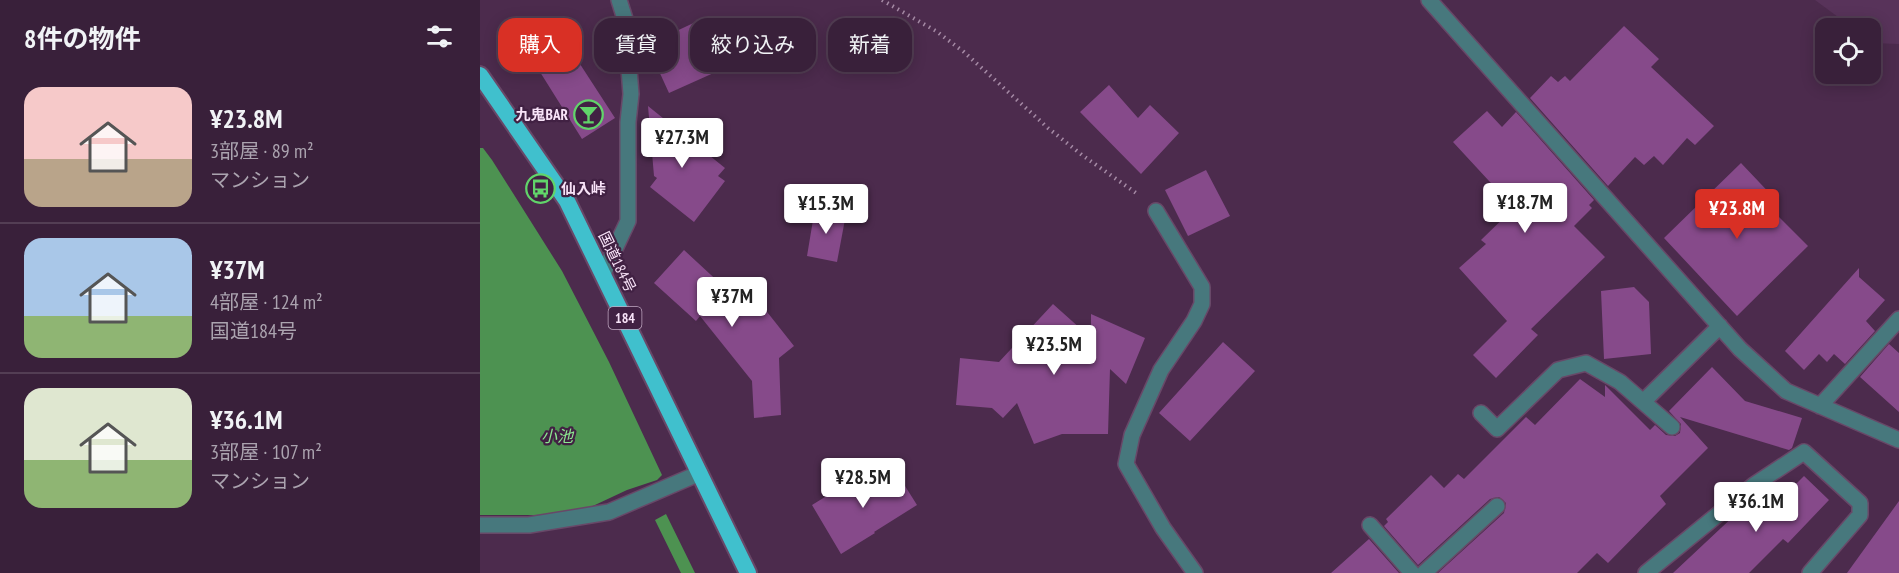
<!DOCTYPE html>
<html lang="ja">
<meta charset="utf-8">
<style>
body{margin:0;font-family:"PT Sans Narrow","Noto Sans JP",sans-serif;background:#442d45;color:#f1f3f6;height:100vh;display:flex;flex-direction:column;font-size:22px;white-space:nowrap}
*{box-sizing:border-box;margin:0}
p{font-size:20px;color:#aba3af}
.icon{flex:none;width:33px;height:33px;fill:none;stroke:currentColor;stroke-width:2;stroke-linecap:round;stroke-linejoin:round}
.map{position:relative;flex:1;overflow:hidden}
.sheet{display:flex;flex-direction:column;background:#39203a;width:480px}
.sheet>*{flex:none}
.hud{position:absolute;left:18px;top:18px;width:570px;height:54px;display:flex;gap:12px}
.fabs{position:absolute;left:1335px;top:18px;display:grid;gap:12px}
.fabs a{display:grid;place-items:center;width:66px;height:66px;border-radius:12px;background:#39203a;box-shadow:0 3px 15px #0003,0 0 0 2px #533e54;font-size:30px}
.price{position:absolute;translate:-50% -51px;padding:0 14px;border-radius:6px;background:#fff;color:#222;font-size:20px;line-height:39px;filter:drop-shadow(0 2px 3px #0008)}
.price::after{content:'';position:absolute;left:50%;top:36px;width:18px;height:14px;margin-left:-9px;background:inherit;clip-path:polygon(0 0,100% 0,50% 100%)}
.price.on{background:#d93025;color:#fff}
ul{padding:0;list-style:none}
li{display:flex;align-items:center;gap:18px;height:150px;padding:0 24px}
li+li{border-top:2px solid #533e54}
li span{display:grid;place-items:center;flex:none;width:168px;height:120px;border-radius:18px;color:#555}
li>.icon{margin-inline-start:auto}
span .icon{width:72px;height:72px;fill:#fffc;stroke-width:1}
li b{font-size:26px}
h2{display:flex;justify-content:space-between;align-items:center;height:72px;padding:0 24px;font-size:26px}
.pill{padding:0 21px;border-radius:18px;background:#39203a;box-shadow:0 3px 15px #0003,0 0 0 2px #533e54;font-size:21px;line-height:54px}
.pill.on{background:#d93025;color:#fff}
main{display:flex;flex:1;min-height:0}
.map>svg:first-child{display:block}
</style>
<main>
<section class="sheet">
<h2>8件の物件<svg class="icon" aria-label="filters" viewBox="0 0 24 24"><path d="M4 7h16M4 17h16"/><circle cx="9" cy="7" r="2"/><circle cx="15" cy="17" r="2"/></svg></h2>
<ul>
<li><span style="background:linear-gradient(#f6c9c9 60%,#b9a48a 0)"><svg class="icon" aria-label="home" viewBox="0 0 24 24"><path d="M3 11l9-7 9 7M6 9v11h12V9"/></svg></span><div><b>¥23.8M</b><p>3部屋 · 89 m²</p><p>マンション</p></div></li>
<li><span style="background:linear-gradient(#a9c7e8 65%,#8fb573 0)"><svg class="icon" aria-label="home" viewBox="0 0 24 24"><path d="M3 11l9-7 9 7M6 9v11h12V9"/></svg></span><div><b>¥37M</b><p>4部屋 · 124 m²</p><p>国道184号</p></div></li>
<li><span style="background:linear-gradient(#dfe7d0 60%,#8fb573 0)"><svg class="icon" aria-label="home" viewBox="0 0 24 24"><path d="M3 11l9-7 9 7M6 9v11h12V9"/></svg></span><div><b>¥36.1M</b><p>3部屋 · 107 m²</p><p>マンション</p></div></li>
</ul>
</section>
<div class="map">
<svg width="1419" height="573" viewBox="0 0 1419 573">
<rect width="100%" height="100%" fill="#4c2b4d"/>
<path fill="#58335a" d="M1335,0H1419V44L1392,43L1390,28H1373Z"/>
<path fill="#4d9251" d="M0,148H3L12,160L82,271L129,362L182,475L177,480L147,490L100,512L84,515H0Z
M186,514L215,573H201L175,520Z"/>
<path fill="#864a8a" d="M224,18L247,67L189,93L167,45Z
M1144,26L1179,59L1171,67L1234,126L1215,145L1207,138L1183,165L1174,156L1164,165L1155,157L1128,186L1050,98L1071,76L1078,82L1085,76L1090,81Z
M87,44L135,118L102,139L55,64Z
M629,85L658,118L670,105L699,133L661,174L600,112Z
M168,106L245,168L238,176L245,181L214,222L170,187L177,178L174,176Z
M1007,111L1022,127L1036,112L1114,200L1109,205L1112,208L1094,226L1125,257L1051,329L1058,335L1016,378L993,355L1027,321L979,268L1006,244L1001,240L1034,208L973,142Z
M1261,163L1297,201L1290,208L1328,246L1257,316L1184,238Z
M726,170L750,216L708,236L685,190Z
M335,208L366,214L357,262L327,256Z
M204,250L257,299L263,294L273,309L280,303L314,346L299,358L301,415L274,418L272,381L220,316L216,321L174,283Z
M1379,268V277L1405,300L1386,321L1395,331L1365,364L1354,354L1347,362L1339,354L1324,370L1305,351Z
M1154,287L1169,302L1171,354L1124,359L1121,291Z
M573,304L611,338V314L665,338L646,384L630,369L628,434H582L554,444L537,403L523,418L512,408L476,405L480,358L519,362Z
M743,342L775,371L710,441L679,413Z
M1409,344L1419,353V412L1380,377Z
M1232,367L1265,401L1322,418L1312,448L1309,450L1200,417L1228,448L1180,496L1186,504L1128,563L1117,553L1097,573H958L1024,513L1026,503L1019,497L1010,499L938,565L904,526L908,522L906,519L951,475L964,488L978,474L984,479L1046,417L1055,425L1100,379L1125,397V385L1170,430L1175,425L1186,435L1195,436L1200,433L1201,424L1189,411Z
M415,470L437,505L394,532L395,533L361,554L332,505L366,484L369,488L391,472L398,481Z
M1324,476L1349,500L1308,543L1303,539L1269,573H1193L1273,498L1287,513Z
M1419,501V573H1367Z
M889,539L919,573H851Z"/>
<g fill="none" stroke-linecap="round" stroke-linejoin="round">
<defs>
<path id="service" d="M944,573L1017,506"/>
<path id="minor" d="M949,0L1260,349L1306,391L1419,440
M676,211L722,287V304L714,321L681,370L652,435L646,464L683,528L715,573
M123,274L148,221V122L151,94L145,19L139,0
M1163,402L1240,326
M1340,406L1419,319
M1001,413L1017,429L1078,370L1106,363L1140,382L1192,427
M0,525H49L129,512L220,473
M890,525L932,573
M1166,573L1274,485L1324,452L1380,503V515L1330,573"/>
<path id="trunk" d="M0,75L87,201L268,573"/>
</defs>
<use href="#service" stroke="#684868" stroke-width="18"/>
<use href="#minor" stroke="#684868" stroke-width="18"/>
<use href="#trunk" stroke="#684868" stroke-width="20"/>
<path stroke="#a58aa5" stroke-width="4" stroke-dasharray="1.5 4.5" stroke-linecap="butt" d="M402,0L456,31L484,52L568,128L602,155L659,195"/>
<use href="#service" stroke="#47787d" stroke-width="15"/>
<use href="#minor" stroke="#47787d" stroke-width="15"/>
<use href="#trunk" stroke="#40c0cd" stroke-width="16"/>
</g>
<defs>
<symbol id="bar-ring" viewBox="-11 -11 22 22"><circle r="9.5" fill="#412143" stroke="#61d46a" stroke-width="1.5"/><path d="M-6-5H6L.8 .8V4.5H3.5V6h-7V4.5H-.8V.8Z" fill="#61d46a"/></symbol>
<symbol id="bus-ring" viewBox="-11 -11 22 22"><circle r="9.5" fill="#412143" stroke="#61d46a" stroke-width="1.5"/><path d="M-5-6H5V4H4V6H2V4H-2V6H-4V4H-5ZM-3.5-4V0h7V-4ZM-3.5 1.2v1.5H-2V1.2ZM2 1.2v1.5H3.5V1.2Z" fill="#61d46a"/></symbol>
</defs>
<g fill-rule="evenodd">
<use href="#bar-ring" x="92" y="98" width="33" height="33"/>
<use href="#bus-ring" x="44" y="172" width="33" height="33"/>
</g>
<g text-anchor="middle" stroke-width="4.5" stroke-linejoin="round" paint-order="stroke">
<rect fill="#412143" stroke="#c1a9c2" stroke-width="1.5" x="128.5" y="307" width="33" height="22" rx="4.5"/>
<g font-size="14" font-weight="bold" fill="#f8e3f8">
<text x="145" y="323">184</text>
</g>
<g font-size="15" font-weight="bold" fill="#f8e3f8" stroke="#412143" text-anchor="end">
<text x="88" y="120">九鬼BAR</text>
<text x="81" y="194" text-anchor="start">仙入峠</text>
</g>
<g font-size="15" fill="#f8e3f8" stroke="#412143">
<text transform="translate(137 262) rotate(64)" y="5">国道184号</text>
</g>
<g font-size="16" font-style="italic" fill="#8ce790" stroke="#412143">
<text x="77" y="442">小池</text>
</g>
</g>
</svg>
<div class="fabs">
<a><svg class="icon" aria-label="locate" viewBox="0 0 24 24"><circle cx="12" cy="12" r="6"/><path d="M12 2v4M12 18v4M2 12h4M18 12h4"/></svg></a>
</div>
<b class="price" style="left:202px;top:169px">¥27.3M</b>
<b class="price" style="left:1045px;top:234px">¥18.7M</b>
<b class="price" style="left:346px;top:235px">¥15.3M</b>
<b class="price on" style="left:1257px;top:240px">¥23.8M</b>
<b class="price" style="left:252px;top:328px">¥37M</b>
<b class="price" style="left:574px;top:376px">¥23.5M</b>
<b class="price" style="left:383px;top:509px">¥28.5M</b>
<b class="price" style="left:1276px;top:533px">¥36.1M</b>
<div class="hud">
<a class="pill on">購入</a>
<a class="pill">賃貸</a>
<a class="pill">絞り込み</a>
<a class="pill">新着</a>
</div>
</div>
</main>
